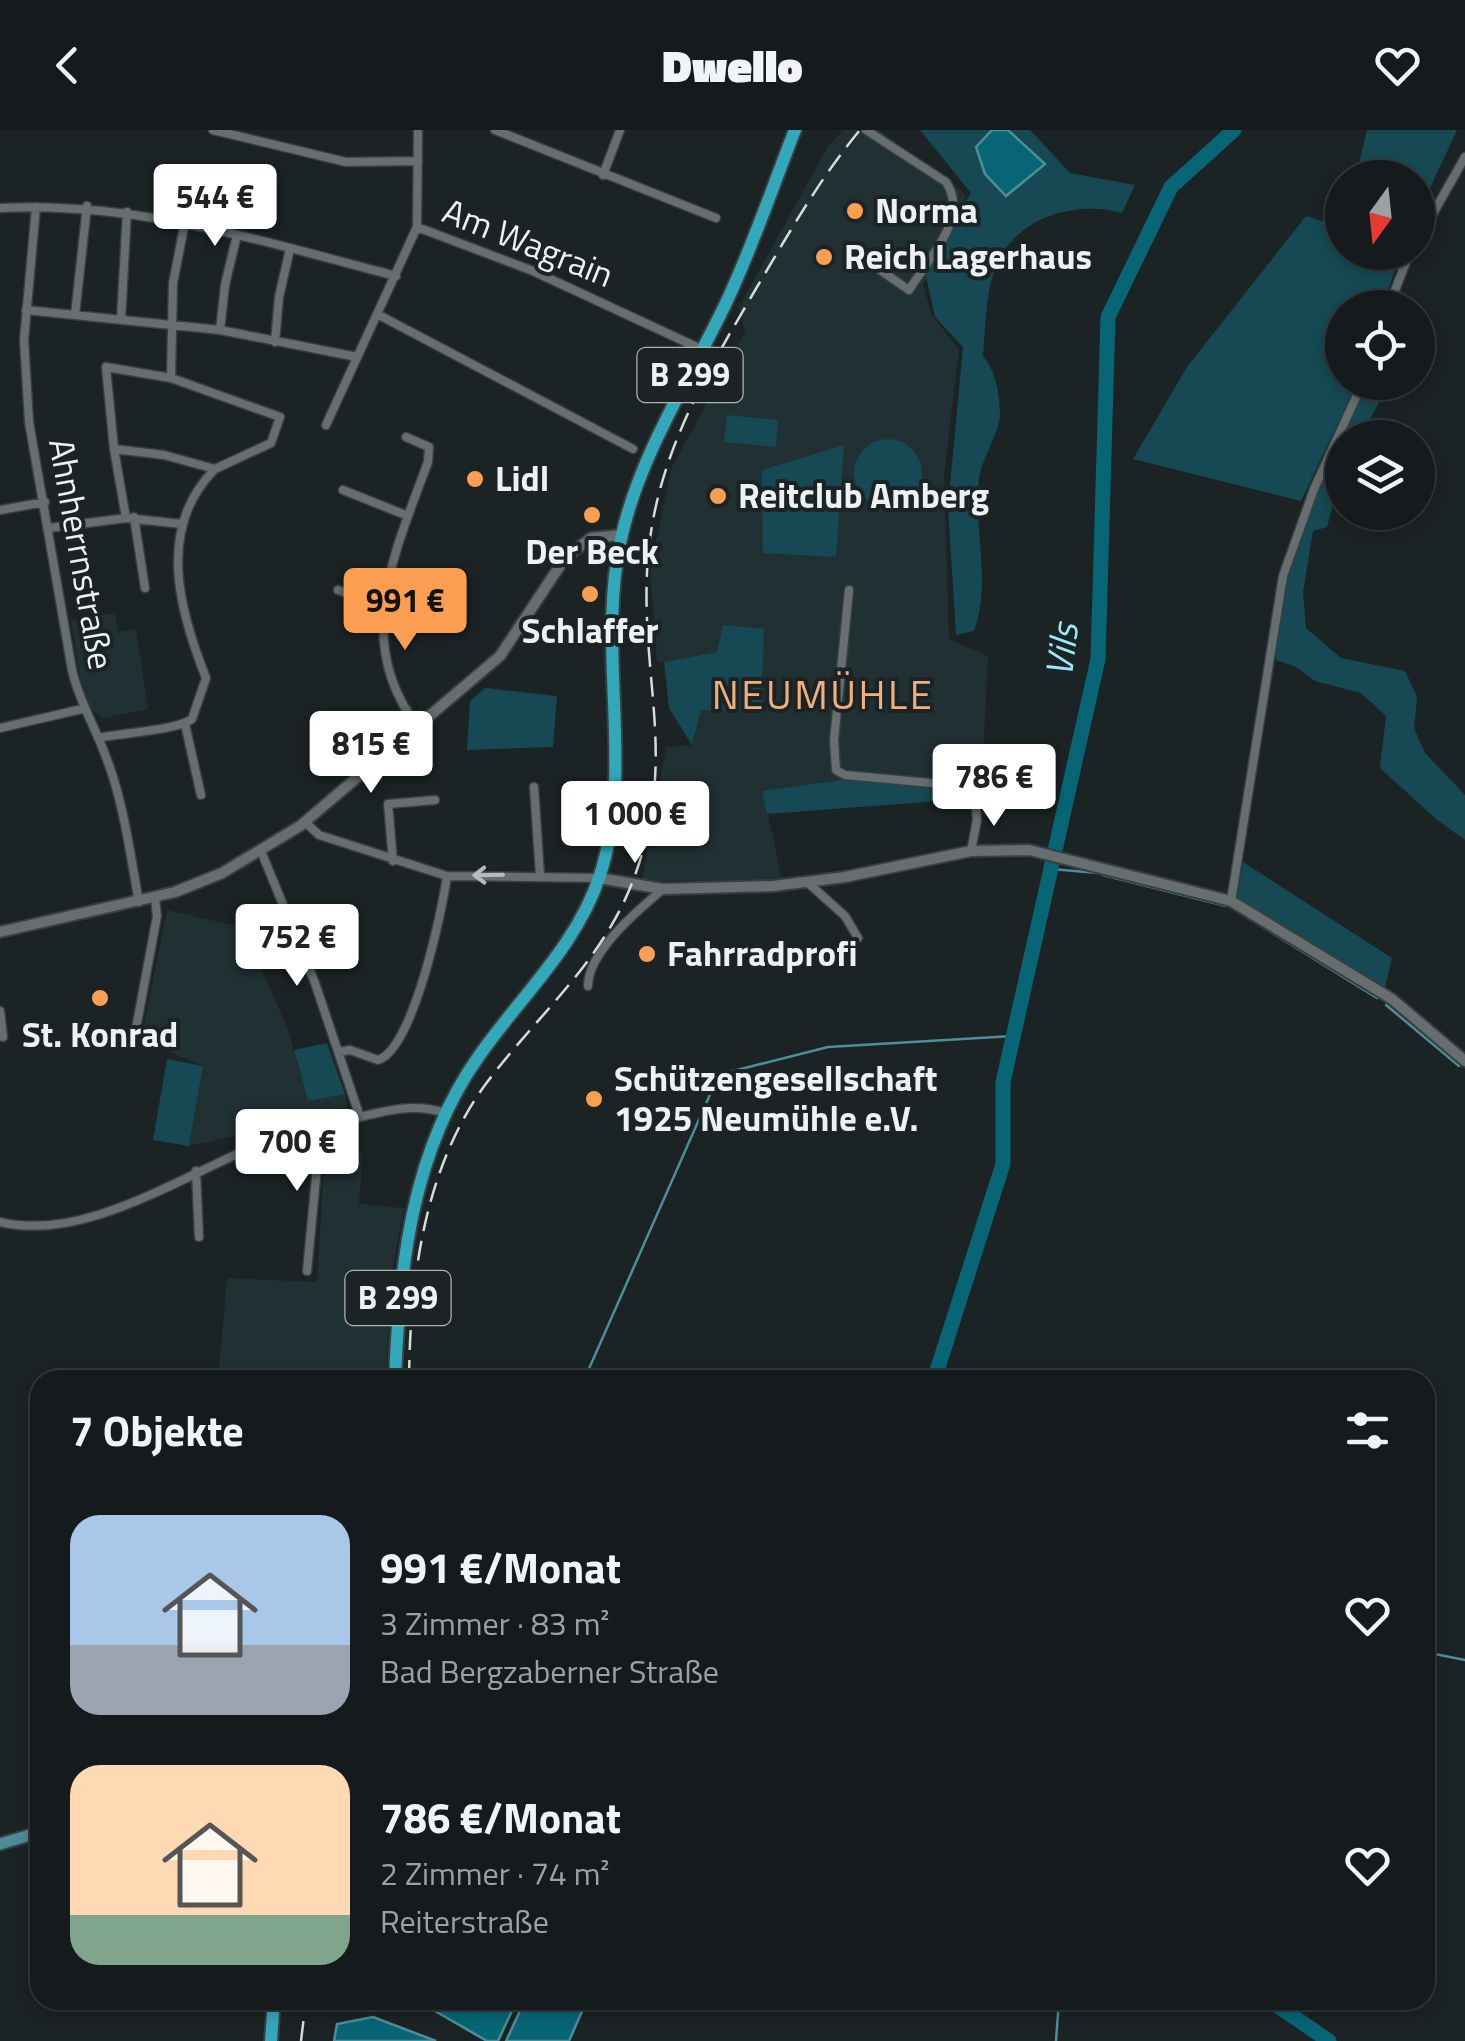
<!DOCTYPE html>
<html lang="de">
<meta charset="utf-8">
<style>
body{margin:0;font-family:"Titillium Web",sans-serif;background:#222729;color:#f1f3f6;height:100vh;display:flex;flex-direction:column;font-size:38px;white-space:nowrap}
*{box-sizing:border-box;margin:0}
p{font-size:32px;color:#9da1a3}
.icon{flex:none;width:55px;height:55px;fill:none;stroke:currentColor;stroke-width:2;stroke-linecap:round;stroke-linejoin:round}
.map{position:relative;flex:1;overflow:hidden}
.sheet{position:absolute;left:30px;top:1240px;width:1405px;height:640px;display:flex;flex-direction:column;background:#151a1c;border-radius:30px;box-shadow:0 5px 15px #0003,0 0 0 2px #34383b}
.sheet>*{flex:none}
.needle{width:65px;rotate:195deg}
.controls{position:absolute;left:1325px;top:30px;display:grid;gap:20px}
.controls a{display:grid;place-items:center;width:110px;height:110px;border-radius:50%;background:#151a1c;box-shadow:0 5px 15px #0003,0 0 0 2px #34383b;font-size:50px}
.price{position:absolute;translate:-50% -85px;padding:0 22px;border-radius:10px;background:#fff;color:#222;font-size:32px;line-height:65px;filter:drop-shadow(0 2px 5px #0008)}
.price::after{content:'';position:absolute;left:50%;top:60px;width:30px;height:22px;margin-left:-15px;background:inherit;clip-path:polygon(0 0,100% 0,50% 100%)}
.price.on{background:#fb9e51;color:#111}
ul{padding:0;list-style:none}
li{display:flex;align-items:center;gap:30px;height:250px;padding:0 40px}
li span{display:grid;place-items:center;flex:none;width:280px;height:200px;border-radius:30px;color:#555}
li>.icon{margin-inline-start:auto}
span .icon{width:120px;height:120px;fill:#fffc;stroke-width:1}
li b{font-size:42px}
h2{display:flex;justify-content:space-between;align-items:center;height:120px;padding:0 40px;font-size:42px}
header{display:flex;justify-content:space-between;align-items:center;height:130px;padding:0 40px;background:#151a1c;font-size:45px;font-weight:800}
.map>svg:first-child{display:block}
</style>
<header><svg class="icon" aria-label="back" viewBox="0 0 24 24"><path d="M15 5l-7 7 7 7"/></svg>Dwello<svg class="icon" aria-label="heart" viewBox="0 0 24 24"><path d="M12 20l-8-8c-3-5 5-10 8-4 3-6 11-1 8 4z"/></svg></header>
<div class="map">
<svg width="1465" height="1911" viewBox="0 0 1465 1911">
<rect width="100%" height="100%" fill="#1c2325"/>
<path fill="#213033" d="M843,0H879L965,64V82L923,155L931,184L959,220L944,345L949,509L988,526L982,648L964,659L763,661L782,750L642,751L666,617L692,615L701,580L761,581L717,522L657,533L650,440L671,339L745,202L739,177L828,16Z
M115,483L118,502L136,499L148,579L102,588L84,572L71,490Z
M167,780L244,798L288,900L308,971L345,964L347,980L189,1016L203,936L141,910Z
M325,1019L363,1022L359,1074L404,1078L392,1141L386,1250H218L227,1148L317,1152Z"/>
<path fill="#164953" d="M920,0H1030L1070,43L1135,55L1122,83C1078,70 1017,86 997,134C985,162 986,195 983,226C996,241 999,263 1000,283C1001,300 982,328 979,349C973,401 992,450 974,501L956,505L948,377L963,217L935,187L925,142L971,63Z
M1367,0H1457L1418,84V48L1356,47Z
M1306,86L1342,97V122L1401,123L1382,177L1342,178V252L1357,253L1301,371L1133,329L1187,237Z
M1367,253H1389L1361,307H1344Z
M727,285L778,290L776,317L724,312Z
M854 343a34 34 0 1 1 68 0a34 34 0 1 1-68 0Z
M1342,310V341L1327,397L1313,401L1303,463L1306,498L1341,528L1405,541L1417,567L1414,598L1425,623L1465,665V710L1436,689L1380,638L1386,586L1361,563L1315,551L1296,537L1276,530C1275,449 1309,381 1342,310Z
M844,315L836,427L763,423L762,340Z
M723,495L764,499L761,581L701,580L692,615L669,578L664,532L717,522Z
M485,558L557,566L553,617L467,620L470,571Z
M843,650L964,659L965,669L767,684L762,661Z
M1243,732L1392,828L1385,858L1237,767Z
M327,913L345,964L308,971L294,920Z
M167,929L203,936L189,1016L153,1010Z"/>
<path fill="#076575" stroke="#4c8f9a" stroke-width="2.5" d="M992,0H1008L1045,34L1006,66L985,44L976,17Z
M416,1870H517L498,1911H487Z
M525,1870H587L569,1911H506Z
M373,1887L436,1911H334L337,1894Z"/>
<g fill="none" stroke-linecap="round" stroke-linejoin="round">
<path stroke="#4c8f9a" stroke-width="2.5" d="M1051,739L1098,743
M1103,745L1226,776
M1234,779L1377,868
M1386,875L1459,936
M584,1250L716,951L729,942L828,917L1013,906
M1425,1522L1465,1530
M390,1873L391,1870
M1056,1911L1059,1870"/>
<path stroke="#076575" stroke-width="15" d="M934,1250L1003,1034V952L1098,529L1108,187L1171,57L1234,0
M1269,1870L1329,1911"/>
<defs>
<path id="minor" d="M213,0L346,32L418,31
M495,0L716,88
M603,45L620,0
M36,77L24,210L29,292L72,540C80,574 95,596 106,627C124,673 130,724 139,772
M0,78C136,71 265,112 396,146
M417,97L533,141L703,220
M1418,110L1465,27
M851,120L909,160C928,129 970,88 946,52L866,0
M1388,178L1410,122
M26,180L220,200L357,227
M377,184L633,319
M75,185L87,76
M121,189L127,82
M220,200L225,155L237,105
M275,212L279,167L290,119
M171,248L106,237L114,319L164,325L215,339L271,313L280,287L171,248L173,153L185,92
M326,295L417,97L418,0
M406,307L429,317L428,332C395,422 351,513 419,598
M114,319L126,388
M343,360L408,386
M0,380L45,372
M134,387L145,458
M49,398L126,388L182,394
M338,460L382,475
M849,460L834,610L836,640L845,645L974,657L977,690L971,721
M185,594L201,665
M0,598L82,579
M98,608C121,603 178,600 192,589L206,548C179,480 156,398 215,339
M534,657L540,745
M305,692L319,705L447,746L599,748
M261,721L315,853L360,987
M393,731L388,674L435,670
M807,752L845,786L858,808
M1231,771L1283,446L1314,359L1363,252
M588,856C588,822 638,780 663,759
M0,881L3,907
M135,904L157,786L155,768
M339,922L350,920L378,930C413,920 442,781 447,746
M196,1041L199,1107
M0,1092C92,1115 202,1031 289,1003C310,997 334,993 356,988C389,980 413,973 446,983
M307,1141L321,996"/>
<path id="tertiary" d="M599,748L663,759L773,756L845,747L971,721L1029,720L1231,771L1392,869L1465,931
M0,802L175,762L222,743L300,696L500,526L565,428L591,408L621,405"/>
<path id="secondary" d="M0,1714L40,1702"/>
<path id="primary" d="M395,1250C399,1138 412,1020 479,926C520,867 577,816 600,745C635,637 596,520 621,409C639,326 689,250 725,175C752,119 772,58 795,0
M271,1911L274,1870"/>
</defs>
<use href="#minor" stroke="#393f40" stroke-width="11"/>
<use href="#tertiary" stroke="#393f40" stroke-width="14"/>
<use href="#secondary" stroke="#393f40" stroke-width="15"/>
<use href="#primary" stroke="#393f40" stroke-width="16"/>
<use href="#minor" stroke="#666e70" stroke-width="8"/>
<use href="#tertiary" stroke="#666e70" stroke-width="10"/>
<use href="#secondary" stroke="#4c8b95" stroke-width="11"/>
<use href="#primary" stroke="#33a8ba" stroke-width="12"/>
<path stroke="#d6dbdc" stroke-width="2.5" stroke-dasharray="20 10" stroke-linecap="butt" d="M409,1250C410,1149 424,1039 485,955C537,885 603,832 634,748C677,631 642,556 647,442C652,333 703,249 757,157C789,103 820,48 860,0
M301,1911L306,1870"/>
</g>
<defs><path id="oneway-shaft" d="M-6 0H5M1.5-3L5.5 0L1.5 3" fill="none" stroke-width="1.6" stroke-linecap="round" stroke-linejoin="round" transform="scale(2.5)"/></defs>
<use stroke="#b6bdbe" href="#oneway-shaft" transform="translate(488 745) rotate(179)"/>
<g fill="#fb9e51" stroke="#1c2325" stroke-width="4">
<circle cx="855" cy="81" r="10"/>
<circle cx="824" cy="127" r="10"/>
<circle cx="475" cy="349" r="10"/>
<circle cx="718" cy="366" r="10"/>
<circle cx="592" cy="385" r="10"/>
<circle cx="590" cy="464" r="10"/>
<circle cx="647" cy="824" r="10"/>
<circle cx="100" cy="868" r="10"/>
<circle cx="594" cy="969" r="10"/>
</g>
<g text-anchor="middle" stroke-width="8" stroke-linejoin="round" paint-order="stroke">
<g fill="#1c2325" stroke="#aeb3b4" stroke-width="2.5">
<rect x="637.5" y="218" width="105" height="54" rx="8"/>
<rect x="345.5" y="1141" width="105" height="54" rx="8"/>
</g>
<g font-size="32" font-weight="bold" fill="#ecf1f2">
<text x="690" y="256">B 299</text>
<text x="398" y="1179">B 299</text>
</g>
<g font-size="35" font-weight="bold" fill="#ecf1f2" stroke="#1c2325" text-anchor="start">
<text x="875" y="93">Norma</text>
<text x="844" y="139">Reich Lagerhaus</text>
<text x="495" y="361">Lidl</text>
<text x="738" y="378">Reitclub Amberg</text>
<text x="592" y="434" text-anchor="middle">Der Beck</text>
<text x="590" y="513" text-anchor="middle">Schlaffer</text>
<text x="667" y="836">Fahrradprofi</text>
<text x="100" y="917" text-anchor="middle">St. Konrad</text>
<text x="614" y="961">Schützengesellschaft<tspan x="614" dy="40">1925 Neumühle e.V.</tspan></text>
</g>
<g font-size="35" fill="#ecf1f2" stroke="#1c2325">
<text transform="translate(528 113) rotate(22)" y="12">Am Wagrain</text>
<text transform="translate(81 424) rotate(80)" y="12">Ahnherrnstraße</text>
</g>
<g font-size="38" font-style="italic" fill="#9de9fa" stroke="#1c2325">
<text transform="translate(1062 520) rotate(-83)" y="13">Vils</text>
</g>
<g font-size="40" letter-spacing="2.5" fill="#f1af7e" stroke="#1c2325">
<text x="823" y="579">NEUMÜHLE</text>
</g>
</g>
</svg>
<div class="controls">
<a><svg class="needle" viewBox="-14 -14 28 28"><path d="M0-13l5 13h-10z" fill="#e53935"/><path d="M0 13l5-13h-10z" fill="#9da1a3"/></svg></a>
<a><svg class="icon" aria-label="locate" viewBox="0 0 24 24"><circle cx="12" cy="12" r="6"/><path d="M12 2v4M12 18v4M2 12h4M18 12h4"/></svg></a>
<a><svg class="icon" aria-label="layers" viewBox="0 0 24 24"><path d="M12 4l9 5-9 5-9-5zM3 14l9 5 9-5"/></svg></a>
</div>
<b class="price" style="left:215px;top:119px">544 €</b>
<b class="price on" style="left:405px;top:523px">991 €</b>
<b class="price" style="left:371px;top:666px">815 €</b>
<b class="price" style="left:994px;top:699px">786 €</b>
<b class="price" style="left:635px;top:736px">1 000 €</b>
<b class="price" style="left:297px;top:859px">752 €</b>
<b class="price" style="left:297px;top:1064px">700 €</b>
<section class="sheet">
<h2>7 Objekte<svg class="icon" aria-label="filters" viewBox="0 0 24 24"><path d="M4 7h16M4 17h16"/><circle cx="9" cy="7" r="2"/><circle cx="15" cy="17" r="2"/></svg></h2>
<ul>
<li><span style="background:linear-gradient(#a9c7e8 65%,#9aa5b1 0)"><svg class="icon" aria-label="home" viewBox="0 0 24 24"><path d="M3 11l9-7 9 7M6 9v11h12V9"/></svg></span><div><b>991 €/Monat</b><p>3 Zimmer · 83 m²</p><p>Bad Bergzaberner Straße</p></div><svg class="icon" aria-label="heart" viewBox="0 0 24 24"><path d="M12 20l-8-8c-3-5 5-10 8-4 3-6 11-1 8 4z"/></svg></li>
<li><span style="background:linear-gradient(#ffd9b3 75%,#7fa58c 0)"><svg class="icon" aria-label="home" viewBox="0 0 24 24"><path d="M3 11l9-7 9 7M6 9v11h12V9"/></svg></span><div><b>786 €/Monat</b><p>2 Zimmer · 74 m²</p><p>Reiterstraße</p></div><svg class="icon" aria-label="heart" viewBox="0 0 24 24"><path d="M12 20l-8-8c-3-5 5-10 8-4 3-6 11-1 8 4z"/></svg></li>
</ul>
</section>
</div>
